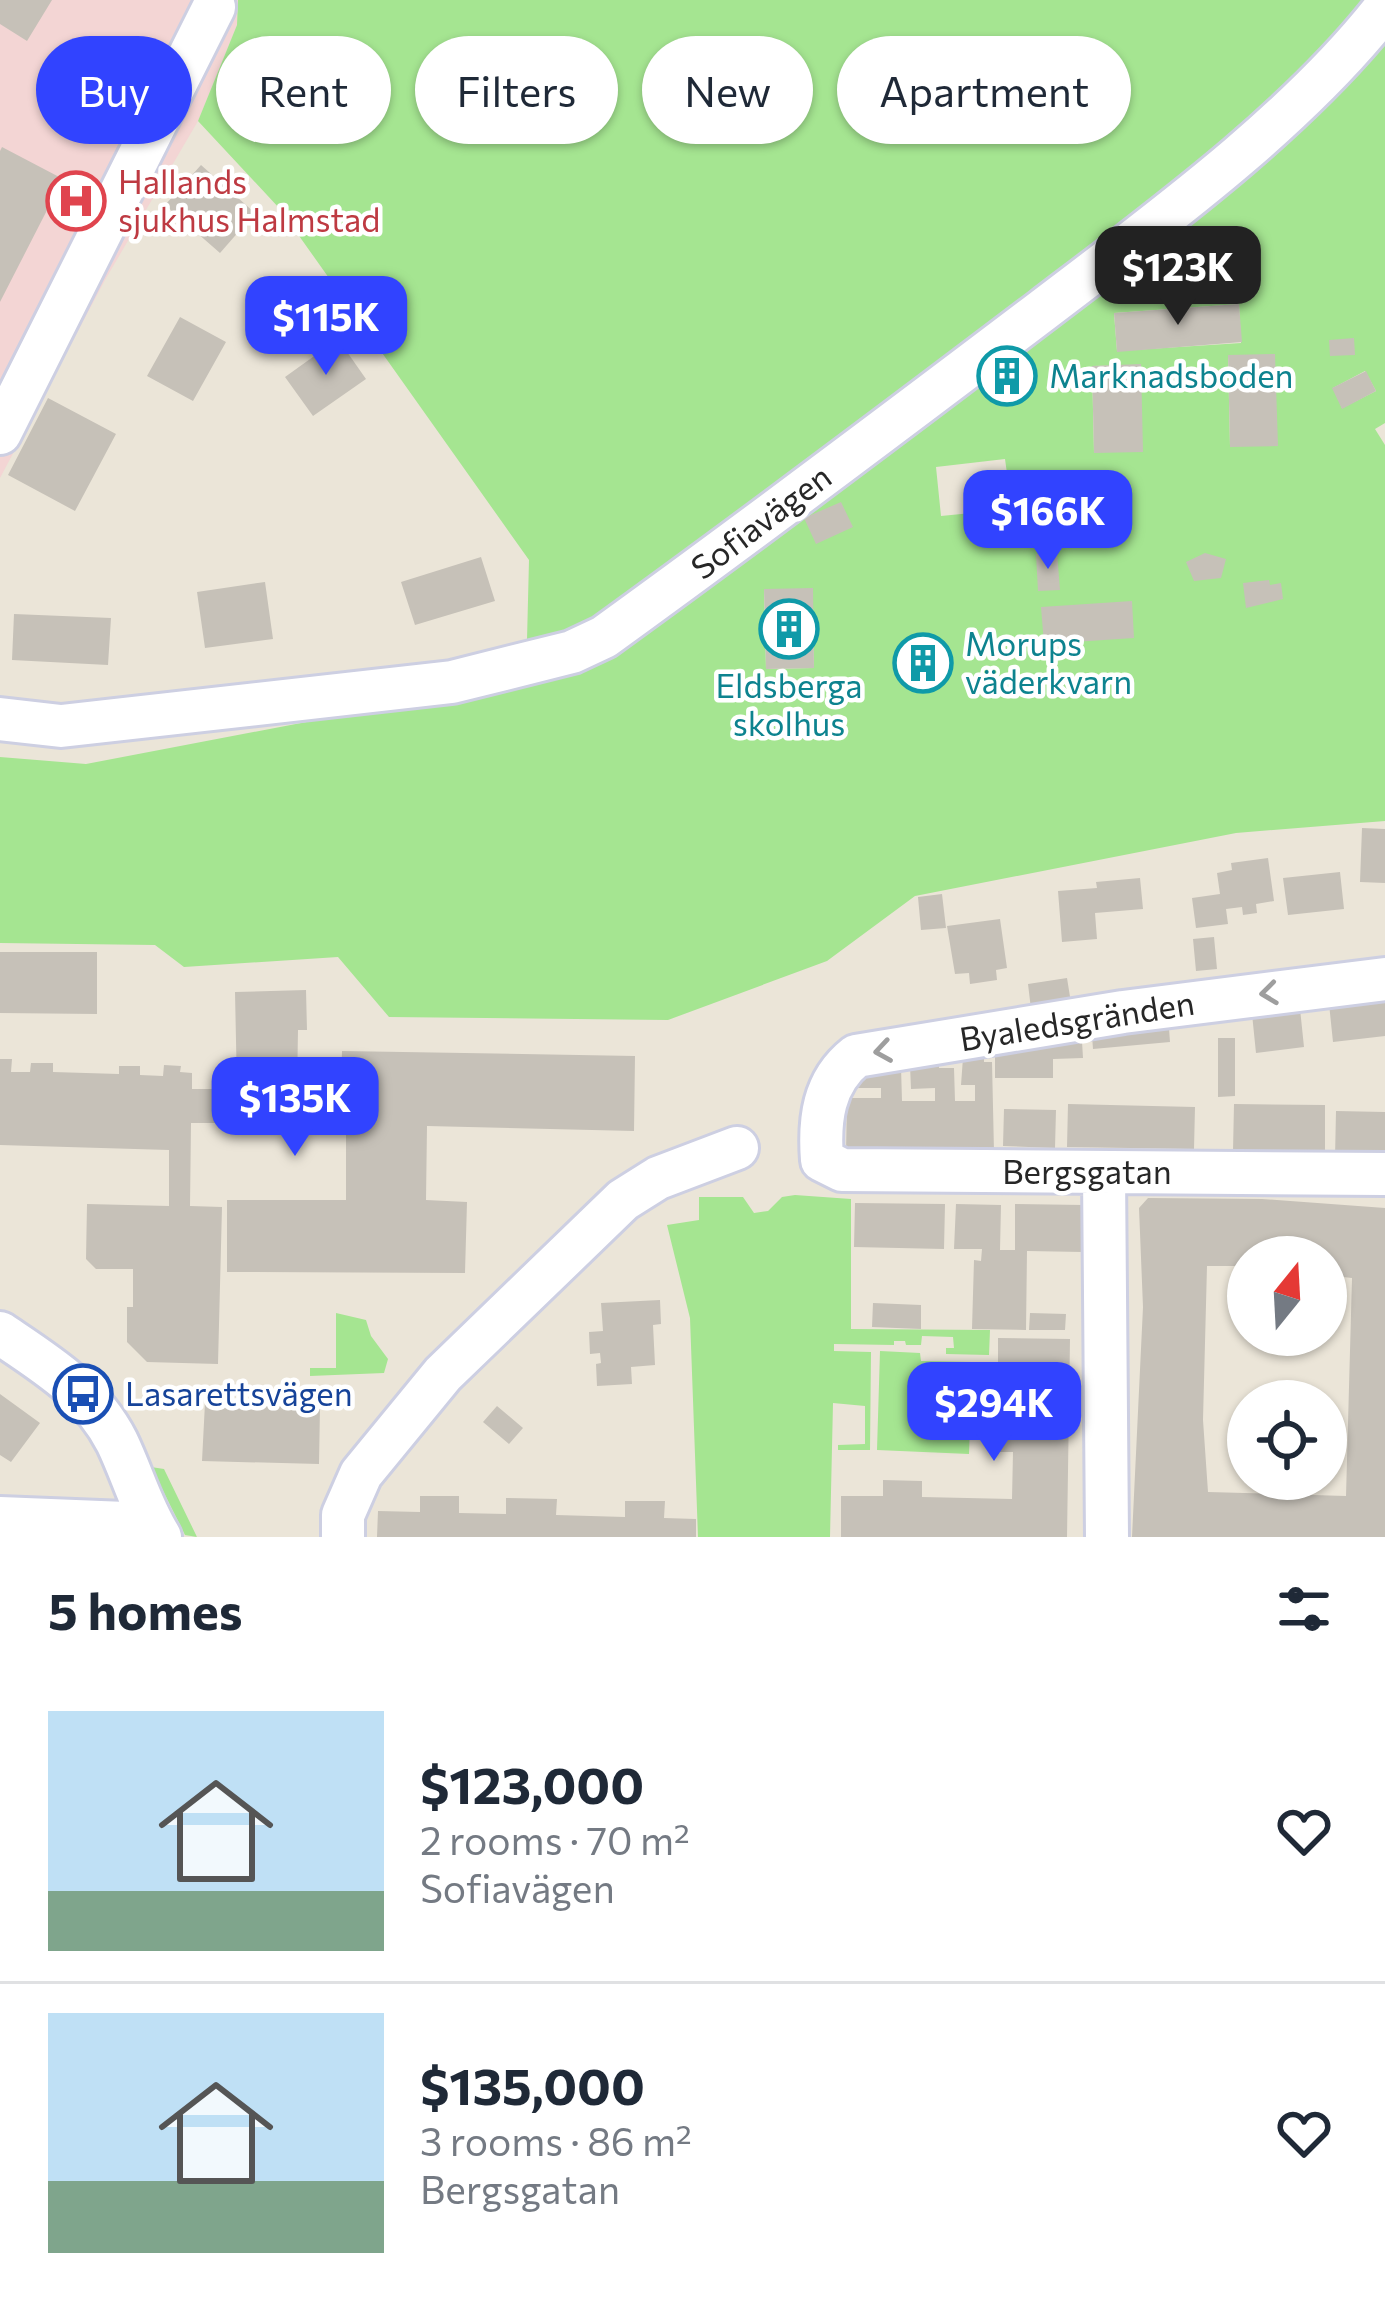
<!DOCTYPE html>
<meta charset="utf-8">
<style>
body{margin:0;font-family:Commissioner,sans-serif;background:#f2f2f3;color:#1f2937;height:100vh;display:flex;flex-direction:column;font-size:45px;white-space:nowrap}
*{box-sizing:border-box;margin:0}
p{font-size:39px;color:#747a83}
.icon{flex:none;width:66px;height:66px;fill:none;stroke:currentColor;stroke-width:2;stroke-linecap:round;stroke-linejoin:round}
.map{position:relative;height:1537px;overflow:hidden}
.panel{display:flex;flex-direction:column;background:#fff;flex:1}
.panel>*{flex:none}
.hud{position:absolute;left:36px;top:36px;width:1314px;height:108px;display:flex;gap:24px}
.needle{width:78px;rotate:18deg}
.controls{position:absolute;left:1227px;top:1236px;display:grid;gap:24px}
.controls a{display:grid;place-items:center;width:120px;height:120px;border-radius:50%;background:#fff;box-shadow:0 3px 9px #0004;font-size:60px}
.price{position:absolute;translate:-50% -102px;padding:0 27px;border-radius:24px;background:#3143ff;color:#fff;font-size:39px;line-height:78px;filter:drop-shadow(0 3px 6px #0008)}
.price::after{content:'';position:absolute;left:50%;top:72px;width:36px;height:27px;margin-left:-18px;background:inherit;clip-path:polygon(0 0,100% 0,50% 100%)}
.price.current{background:#222;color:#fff}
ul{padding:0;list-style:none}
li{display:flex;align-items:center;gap:36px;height:300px;padding:0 48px}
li+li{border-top:3px solid #e0e1e3}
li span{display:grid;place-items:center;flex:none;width:336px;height:240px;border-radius:0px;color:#555}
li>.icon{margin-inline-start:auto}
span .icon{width:144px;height:144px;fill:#fffc;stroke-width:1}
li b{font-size:51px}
h2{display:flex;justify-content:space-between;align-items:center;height:144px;padding:0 48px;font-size:51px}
.tag{padding:0 42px;border-radius:54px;background:#fff;box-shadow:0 3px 9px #0004;font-size:42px;line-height:108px}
.tag.current{background:#3143ff;color:#fff}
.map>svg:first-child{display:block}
</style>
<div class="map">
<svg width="1385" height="1537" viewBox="0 0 1385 1537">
<rect width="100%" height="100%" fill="#ebe5d8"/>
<path fill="#f3d5d4" d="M0,0H238L237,25L198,121L105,280L0,478Z"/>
<path fill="#a5e591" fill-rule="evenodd" d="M238,0H1385V423L1375,429L1385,445V821L1236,833L915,896L827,961L668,1020L389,1017L338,957L184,967L155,945L0,943V757L86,764L526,680L529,560L280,209L198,121L237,25ZM1239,304L1241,343L1117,351L1114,313ZM1228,356L1277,445L1230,446ZM1017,358L1026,369L997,394L988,383ZM1141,365L1094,453L1092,366ZM1365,371L1376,391L1342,408L1333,388ZM1005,459L1012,509L941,516L936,467ZM812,589L814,668L766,669L764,590ZM923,646L934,650L939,664L935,673L923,678L911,672L907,662L911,651Z
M795,1195L851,1199V1329L990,1330L989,1355L946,1354V1348H954L953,1337L922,1336L921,1345H906L905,1341H894V1345L834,1344V1351L871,1352L870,1450H838V1445L865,1444V1406L833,1403L830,1537H698L690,1318L667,1225L699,1220V1197H743L754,1213L768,1211L782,1197Z
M336,1313L366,1320L371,1336L388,1359L384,1373L310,1376V1368H336Z
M880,1351L920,1353L921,1361L972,1362L969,1454L877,1450Z
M151,1467L164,1469L197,1537L185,1535Z"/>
<path fill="#c6c1b8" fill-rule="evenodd" d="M0,0H52L27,41L0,24Z
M2,147L63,179L0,302V151Z
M201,165L255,213L220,253L165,205Z
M1239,304L1242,342L1117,352L1114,313Z
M180,317L226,342L193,401L147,376Z
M1354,338L1355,355L1330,356L1329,340Z
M338,339L366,379L313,416L285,377Z
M1275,354L1278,446L1230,447L1228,355Z
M1017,357L1027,368L997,394L988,383Z
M1141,364L1143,452L1094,453L1092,366Z
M1366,371L1376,391L1342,409L1332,388Z
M48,398L116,434L75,511L8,475Z
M841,502L853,527L816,544L804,518Z
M1057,552L1060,590L1038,591L1036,554Z
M1205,553L1226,559L1221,578L1194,581L1186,562Z
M481,557L495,601L415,625L401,582Z
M1269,580L1270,585L1281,583L1283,599L1246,608L1243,583Z
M265,582L273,639L205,648L197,592Z
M813,588L814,668L766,669L764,589Z
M1132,601L1134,638L1044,644L1041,607Z
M14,614L111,618L108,665L12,660Z
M908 662a15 15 0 1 1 30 0a15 15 0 1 1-30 0Z
M1362,828L1385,829V883L1360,882Z
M1268,858L1274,901L1256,904L1257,913L1243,915L1242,907L1226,909L1228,924L1196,928L1192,898L1220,894L1217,873L1232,870L1231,863Z
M1340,872L1344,909L1288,915L1283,878Z
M1140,878L1143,909L1095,913L1097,939L1062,942L1058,891L1097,888L1096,882Z
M942,894L946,928L921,930L918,897Z
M1000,919L1007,968L996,970L997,980L970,984L969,973L955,974L947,926Z
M1214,937L1217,969L1196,971L1193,939Z
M0,952H97V1014L0,1013Z
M1067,978L1071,1003L1031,1009L1028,984Z
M1385,988V1036L1333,1042L1328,994Z
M306,990L307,1030H298L297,1088L341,1089L342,1051L635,1056L634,1131L427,1126L426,1200L467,1202L465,1273L227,1272V1200H346V1125L298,1121L297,1135L237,1133L236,1123H191L190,1206L222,1207L218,1364L147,1362L127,1342V1307H133V1269H96L86,1259L87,1204L169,1206V1150L0,1145V1059H12L11,1072H30L31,1063H53V1072L119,1074V1066H140V1075L163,1076L164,1065L181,1066L180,1072L192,1073V1089H237L235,992Z
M1299,999L1304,1047L1256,1053L1251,1004Z
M1168,1015L1170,1042L1093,1049L1091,1022Z
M1081,1025L1083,1058L1053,1059V1078H995V1040Z
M1218,1038H1235V1096L1218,1097Z
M964,1044H984V1062H992L994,1152L846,1154L847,1098H881V1088H857L858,1064L901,1067L902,1101H935V1088L911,1089L910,1065L939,1052V1068H954L955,1101H975V1085H961Z
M1068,1104L1195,1107L1194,1149L1067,1147Z
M1234,1104L1325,1105V1152L1233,1151Z
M1004,1109L1056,1110L1055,1148L1003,1146Z
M1336,1111L1385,1112V1159L1335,1158Z
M1148,1198L1262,1199L1385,1208V1537H1132L1143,1307L1139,1208ZM1248,1257H1326V1275L1352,1278L1346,1496L1208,1492L1203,1420L1207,1266H1248Z
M855,1203L945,1204L944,1249L854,1247Z
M956,1204L1001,1205L1000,1250H1015V1204L1083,1205V1252L1027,1251L1026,1330L972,1329L974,1260L981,1261L982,1249H954Z
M660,1300L661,1324L653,1325L655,1365L631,1367L632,1384L597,1386L596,1364L601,1363L600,1353L590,1354L589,1332L603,1331L601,1303Z
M873,1303L921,1305V1329L872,1327Z
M1030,1313L1066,1314L1065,1330H1029Z
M998,1338L1070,1339L1067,1537H841V1496H883V1480L922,1481V1497L1012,1499L1013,1452H996L997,1401L1013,1402L1014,1373L998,1372Z
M0,1394L40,1423L11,1462L0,1455Z
M205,1403L320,1407L319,1464L202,1461Z
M497,1406L523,1428L509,1444L483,1422Z
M420,1496H459V1513L506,1514V1498L557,1499L556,1515L625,1517V1501H665L664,1518L696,1519V1537H377L378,1511L420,1512Z"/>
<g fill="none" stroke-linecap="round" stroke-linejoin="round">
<defs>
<path id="minor" d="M0,433L214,7
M0,719L61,726L452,682L572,652L604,637C752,530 898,420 1043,310C1157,223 1297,121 1385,8
M1385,979L1123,1012L856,1056C823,1082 819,1120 822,1160L842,1170L1385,1174
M1104,1172L1107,1537
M0,1333C46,1364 91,1391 117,1442C132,1473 141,1507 160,1537
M0,1518L125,1523L147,1515
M343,1537V1515L361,1474L443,1374L623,1200L658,1178L737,1148"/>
</defs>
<use href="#minor" stroke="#cdcfe2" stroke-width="48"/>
<use href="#minor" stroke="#fff" stroke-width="42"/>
</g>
<defs><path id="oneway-chevron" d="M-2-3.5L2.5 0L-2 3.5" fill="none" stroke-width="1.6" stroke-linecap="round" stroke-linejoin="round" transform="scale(3)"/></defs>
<g stroke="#9e9e9e">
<use href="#oneway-chevron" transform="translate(1269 993) rotate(173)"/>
<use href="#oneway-chevron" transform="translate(883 1051) rotate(171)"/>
</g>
<defs>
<symbol id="hospital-ring" viewBox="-11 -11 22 22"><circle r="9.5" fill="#fff" stroke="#e0444e" stroke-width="1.5"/><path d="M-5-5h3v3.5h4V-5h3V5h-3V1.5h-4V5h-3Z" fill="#e0444e"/></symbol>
<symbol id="building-ring" viewBox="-11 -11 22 22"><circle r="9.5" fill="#fff" stroke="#0f9aa8" stroke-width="1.5"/><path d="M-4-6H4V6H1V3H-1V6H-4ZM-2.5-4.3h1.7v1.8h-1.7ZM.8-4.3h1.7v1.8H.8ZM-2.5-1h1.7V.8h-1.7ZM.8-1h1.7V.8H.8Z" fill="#0f9aa8"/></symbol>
<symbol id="bus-ring" viewBox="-11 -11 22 22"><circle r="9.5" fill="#fff" stroke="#1a4fb4" stroke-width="1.5"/><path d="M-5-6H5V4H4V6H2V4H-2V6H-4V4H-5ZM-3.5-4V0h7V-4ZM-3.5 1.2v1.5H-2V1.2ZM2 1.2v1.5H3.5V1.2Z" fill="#1a4fb4"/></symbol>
</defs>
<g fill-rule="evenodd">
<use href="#hospital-ring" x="43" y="168" width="66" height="66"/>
<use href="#building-ring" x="974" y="343" width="66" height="66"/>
<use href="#building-ring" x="756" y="596" width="66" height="66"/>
<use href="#building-ring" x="890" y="630" width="66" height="66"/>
<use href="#bus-ring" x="50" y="1361" width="66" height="66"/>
</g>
<g text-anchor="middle" stroke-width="9" stroke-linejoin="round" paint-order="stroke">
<g font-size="33" fill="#be3a42" stroke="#fff" text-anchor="start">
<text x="118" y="194">Hallands<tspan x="118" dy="38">sjukhus Halmstad</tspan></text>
</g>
<g font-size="33" fill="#0d838f" stroke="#fff" text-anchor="start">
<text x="1049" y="388">Marknadsboden</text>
<text x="965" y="656">Morups<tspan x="965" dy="38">väderkvarn</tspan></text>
<text x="789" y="698" text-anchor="middle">Eldsberga<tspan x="789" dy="38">skolhus</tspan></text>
</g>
<g font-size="33" fill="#272727" stroke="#fff">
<text transform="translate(761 522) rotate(-37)" y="12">Sofiavägen</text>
<text transform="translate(1077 1021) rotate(-9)" y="12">Byaledsgränden</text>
<text x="1087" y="1184">Bergsgatan</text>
</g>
<g font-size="33" fill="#164399" stroke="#fff" text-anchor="start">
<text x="125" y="1406">Lasarettsvägen</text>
</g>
</g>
</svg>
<div class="controls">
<a><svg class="needle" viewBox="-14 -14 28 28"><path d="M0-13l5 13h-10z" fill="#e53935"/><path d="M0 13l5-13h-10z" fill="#747a83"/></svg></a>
<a><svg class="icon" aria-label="locate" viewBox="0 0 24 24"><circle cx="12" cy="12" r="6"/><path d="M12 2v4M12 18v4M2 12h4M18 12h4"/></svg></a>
</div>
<b class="price current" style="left:1178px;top:328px">$123K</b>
<b class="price" style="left:326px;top:378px">$115K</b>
<b class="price" style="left:1048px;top:572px">$166K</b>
<b class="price" style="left:295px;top:1159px">$135K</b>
<b class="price" style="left:994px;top:1464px">$294K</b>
<div class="hud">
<a class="tag current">Buy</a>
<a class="tag">Rent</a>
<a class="tag">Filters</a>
<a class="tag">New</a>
<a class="tag">Apartment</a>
</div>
</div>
<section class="panel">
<h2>5 homes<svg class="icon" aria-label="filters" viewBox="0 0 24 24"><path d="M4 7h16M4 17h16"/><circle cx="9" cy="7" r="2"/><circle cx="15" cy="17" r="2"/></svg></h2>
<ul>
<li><span style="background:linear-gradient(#bfe0f5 75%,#7fa58c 0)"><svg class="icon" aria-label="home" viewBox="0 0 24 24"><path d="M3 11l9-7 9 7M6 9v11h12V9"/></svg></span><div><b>$123,000</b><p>2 rooms · 70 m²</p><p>Sofiavägen</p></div><svg class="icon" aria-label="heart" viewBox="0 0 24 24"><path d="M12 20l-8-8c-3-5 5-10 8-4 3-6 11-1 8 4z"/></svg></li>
<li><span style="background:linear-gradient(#bfe0f5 70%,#7fa58c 0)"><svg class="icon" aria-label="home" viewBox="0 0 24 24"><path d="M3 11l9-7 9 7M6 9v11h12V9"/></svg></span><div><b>$135,000</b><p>3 rooms · 86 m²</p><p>Bergsgatan</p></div><svg class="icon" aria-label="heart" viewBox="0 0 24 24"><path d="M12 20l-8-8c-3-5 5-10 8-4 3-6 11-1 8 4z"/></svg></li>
</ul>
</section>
